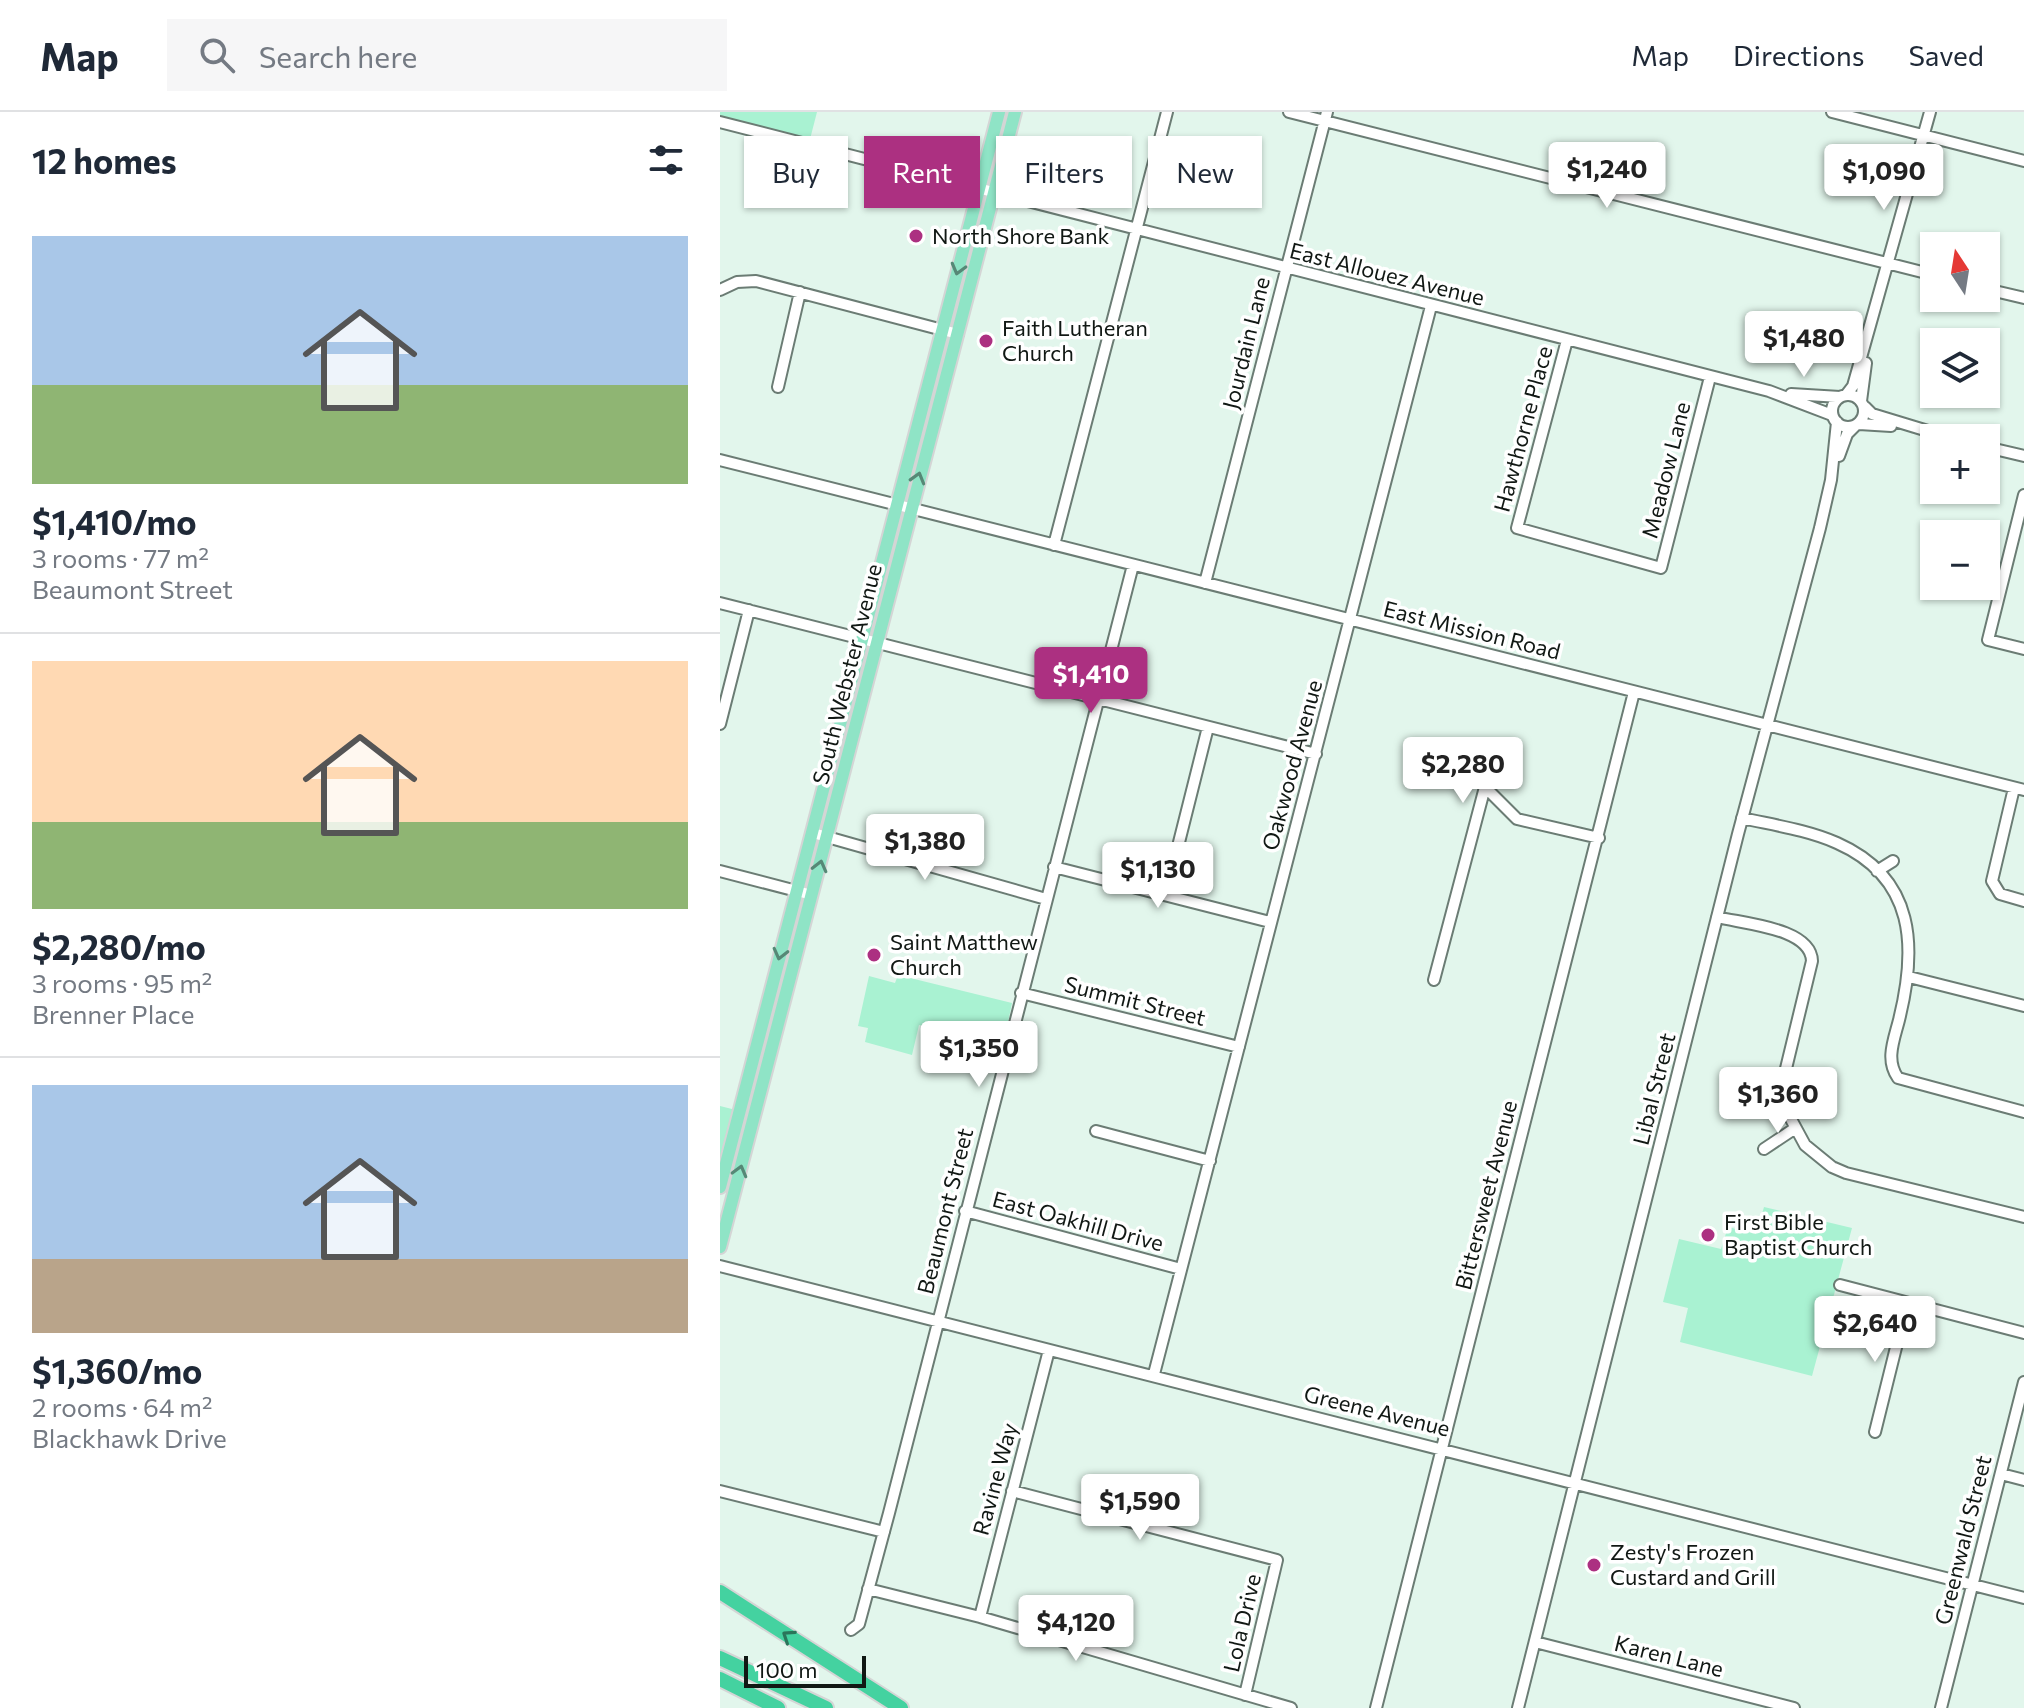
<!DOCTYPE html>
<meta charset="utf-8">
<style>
body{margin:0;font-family:Commissioner,sans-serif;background:#f6f6f7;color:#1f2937;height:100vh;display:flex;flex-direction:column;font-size:30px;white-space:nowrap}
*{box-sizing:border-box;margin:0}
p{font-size:26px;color:#747a83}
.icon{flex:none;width:44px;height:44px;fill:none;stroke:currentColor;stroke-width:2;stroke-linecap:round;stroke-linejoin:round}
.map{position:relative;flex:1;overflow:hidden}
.drawer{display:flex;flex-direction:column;background:#fff;width:720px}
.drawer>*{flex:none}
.guide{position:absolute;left:24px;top:24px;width:760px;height:72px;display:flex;gap:16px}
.needle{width:52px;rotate:348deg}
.fabs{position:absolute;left:1200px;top:120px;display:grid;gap:16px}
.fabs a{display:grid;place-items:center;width:80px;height:80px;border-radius:0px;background:#fff;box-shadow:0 2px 6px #0004;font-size:40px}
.scale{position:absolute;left:24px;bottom:20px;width:122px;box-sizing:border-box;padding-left:8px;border:4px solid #111814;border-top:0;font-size:22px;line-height:28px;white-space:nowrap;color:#111814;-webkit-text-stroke:6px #fff;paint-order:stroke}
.price{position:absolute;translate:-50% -68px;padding:0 18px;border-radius:8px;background:#fff;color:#222;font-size:26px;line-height:52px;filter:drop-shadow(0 2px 4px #0008)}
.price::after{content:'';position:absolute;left:50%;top:48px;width:24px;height:18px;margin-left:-12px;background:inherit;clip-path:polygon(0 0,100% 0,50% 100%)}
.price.current{background:#ac3081;color:#fff}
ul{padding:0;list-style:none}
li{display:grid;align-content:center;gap:16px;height:424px;padding:0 32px}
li+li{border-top:2px solid #e0e1e3}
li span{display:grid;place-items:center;height:248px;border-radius:0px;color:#555}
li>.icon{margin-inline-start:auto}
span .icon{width:144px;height:144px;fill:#fffc;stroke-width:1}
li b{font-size:34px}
h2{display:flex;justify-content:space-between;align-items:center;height:96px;padding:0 32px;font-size:34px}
.chip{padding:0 28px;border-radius:0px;background:#fff;box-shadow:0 2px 6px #0004;font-size:28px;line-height:72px}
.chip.current{background:#ac3081;color:#fff}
header{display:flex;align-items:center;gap:48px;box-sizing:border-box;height:112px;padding:0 40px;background:#fff;border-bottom:2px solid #e0e1e3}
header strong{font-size:38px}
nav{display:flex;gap:44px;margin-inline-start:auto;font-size:28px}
.search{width:560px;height:72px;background:#f6f6f7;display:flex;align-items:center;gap:20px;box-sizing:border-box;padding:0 28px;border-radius:0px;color:#747a83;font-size:30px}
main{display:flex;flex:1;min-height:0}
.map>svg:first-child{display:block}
</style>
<header>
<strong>Map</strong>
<div class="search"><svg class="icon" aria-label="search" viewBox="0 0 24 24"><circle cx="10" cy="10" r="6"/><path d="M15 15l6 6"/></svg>Search here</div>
<nav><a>Map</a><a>Directions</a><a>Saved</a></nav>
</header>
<main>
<section class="drawer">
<h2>12 homes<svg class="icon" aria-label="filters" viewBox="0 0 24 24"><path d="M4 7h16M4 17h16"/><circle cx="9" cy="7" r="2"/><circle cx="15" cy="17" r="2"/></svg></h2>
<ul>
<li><span style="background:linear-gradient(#a9c7e8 60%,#8fb573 0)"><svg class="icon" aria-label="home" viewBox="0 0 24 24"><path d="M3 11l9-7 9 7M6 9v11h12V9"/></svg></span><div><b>$1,410/mo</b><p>3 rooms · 77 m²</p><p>Beaumont Street</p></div></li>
<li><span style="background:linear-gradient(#ffd9b3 65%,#8fb573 0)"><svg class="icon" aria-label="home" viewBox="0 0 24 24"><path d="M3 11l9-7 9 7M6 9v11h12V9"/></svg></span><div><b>$2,280/mo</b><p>3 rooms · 95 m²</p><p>Brenner Place</p></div></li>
<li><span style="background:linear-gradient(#a9c7e8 70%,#b9a48a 0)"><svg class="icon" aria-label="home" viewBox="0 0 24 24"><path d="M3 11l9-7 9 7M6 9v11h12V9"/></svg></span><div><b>$1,360/mo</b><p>2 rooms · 64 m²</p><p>Blackhawk Drive</p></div></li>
</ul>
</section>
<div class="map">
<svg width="1304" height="1596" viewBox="0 0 1304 1596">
<rect width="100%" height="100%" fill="#e2f6ec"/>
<path fill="#a9f2d2" d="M0,0H97L88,35L0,10Z
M178,863L292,891L283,935L199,913L192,943L145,930L148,916L138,914L149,864L175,871Z
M0,994L20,999L0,1075Z
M1044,1095L1132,1116L1092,1264L960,1230L968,1196L943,1190L959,1127L1001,1137L1008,1115L1036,1122Z"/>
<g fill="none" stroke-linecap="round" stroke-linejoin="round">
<defs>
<path id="minor" d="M569,0L1214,163
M1112,0L1304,49
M0,10L1049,279L1112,303
M95,50L70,62L75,75L98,80L109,72L95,50L97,37
M1266,177L1304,186
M0,178L17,170L36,169L238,222
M847,228L797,416L941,456L990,265
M58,275L80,180
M1071,282L1120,285
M1112 299a16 16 0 1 1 32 0a16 16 0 1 1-32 0Z
M1126,283L1133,274L1210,0
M1141,289L1146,251
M1145,295L1152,302L1231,326
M1139,312L1171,314
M1266,335L1304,344
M1119,344L1127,322L1135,314
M0,348L1304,678
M1304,383L1268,528L1304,537
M334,433L447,0
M485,471L607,0
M0,491L596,642
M0,612L29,498
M1294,676L1272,769L1280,782L1304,789
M1022,706C1053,713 1088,718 1117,731C1196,766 1197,836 1179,908C1174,928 1165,948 1178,966L1304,1000
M93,721L326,787
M334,755L550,810
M0,759L92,783
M1157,759L1173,749
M446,782L488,615
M997,805C1025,812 1091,816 1092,849L1062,973L1065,996L1085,1033L1112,1055L1126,1061L1304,1105
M1189,865L1304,894
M714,868L765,675L797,707L879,726
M301,881L519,935
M376,1019L490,1049
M1044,1037L1074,1017
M245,1099L461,1157
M0,1154L1304,1486
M1120,1173L1304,1221
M434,1262L711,194
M1155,1320L1187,1191
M1281,1362L1304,1368
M0,1379L164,1420
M292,1379L557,1448L525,1583
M148,1477L260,1505L571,1596
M260,1505L329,1238
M131,1518L139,1512L169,1401L413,453
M815,1530L1074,1596
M656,1596L914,580
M798,1596L1018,722L1100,416L1111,368L1117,310
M1221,1596L1304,1270"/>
<path id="major" d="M0,1075L279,0
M0,1135L295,0"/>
<path id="highway" d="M0,1480L181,1596
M0,1546L106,1596
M0,1567L58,1596"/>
</defs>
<use href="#minor" stroke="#6b7c74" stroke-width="14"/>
<use href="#major" stroke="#d4d5d5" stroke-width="16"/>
<use href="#highway" stroke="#d4d5d5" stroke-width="18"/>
<use href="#minor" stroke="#fff" stroke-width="10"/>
<use href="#major" stroke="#8fe4c6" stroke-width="12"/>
<use href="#highway" stroke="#44d2a0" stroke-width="14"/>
</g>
<defs><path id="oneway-chevron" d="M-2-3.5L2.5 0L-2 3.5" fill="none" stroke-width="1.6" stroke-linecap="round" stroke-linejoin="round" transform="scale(2)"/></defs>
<g stroke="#568876">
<use href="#oneway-chevron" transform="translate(238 157) rotate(105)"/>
<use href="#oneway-chevron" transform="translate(198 366) rotate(-74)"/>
<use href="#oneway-chevron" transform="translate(100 754) rotate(-76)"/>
<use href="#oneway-chevron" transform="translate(60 842) rotate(104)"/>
<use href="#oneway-chevron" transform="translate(20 1059) rotate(-75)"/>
</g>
<use stroke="#2a755a" href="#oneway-chevron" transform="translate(68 1524) rotate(-146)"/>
<g fill="#ac3081" stroke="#fff" stroke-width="3">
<circle cx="196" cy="124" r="8"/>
<circle cx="266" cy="229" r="8"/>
<circle cx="154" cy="843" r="8"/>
<circle cx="988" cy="1123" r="8"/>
<circle cx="874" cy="1453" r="8"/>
</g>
<g text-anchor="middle" stroke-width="7" stroke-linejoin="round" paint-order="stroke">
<g font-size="22" fill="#111814" stroke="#fff" text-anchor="start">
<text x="212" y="132">North Shore Bank</text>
<text x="282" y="224">Faith Lutheran<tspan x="282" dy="25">Church</tspan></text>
<text x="170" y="838">Saint Matthew<tspan x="170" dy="25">Church</tspan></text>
<text x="1004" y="1118">First Bible<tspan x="1004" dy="25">Baptist Church</tspan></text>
<text x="890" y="1448">Zesty's Frozen<tspan x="890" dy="25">Custard and Grill</tspan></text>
</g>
<g font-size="22" fill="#111814" stroke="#fff">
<text transform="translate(667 162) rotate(14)" y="8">East Allouez Avenue</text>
<text transform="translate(526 231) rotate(-76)" y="8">Jourdain Lane</text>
<text transform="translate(803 317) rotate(-75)" y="8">Hawthorne Place</text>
<text transform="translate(946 358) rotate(-76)" y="8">Meadow Lane</text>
<text transform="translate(752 518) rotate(14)" y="8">East Mission Road</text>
<text transform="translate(127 562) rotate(-76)" y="8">South Webster Avenue</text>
<text transform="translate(572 653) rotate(-75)" y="8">Oakwood Avenue</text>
<text transform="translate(415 889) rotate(14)" y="8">Summit Street</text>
<text transform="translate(934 977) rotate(-76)" y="8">Libal Street</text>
<text transform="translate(766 1083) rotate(-76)" y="8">Bittersweet Avenue</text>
<text transform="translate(225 1099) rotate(-76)" y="8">Beaumont Street</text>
<text transform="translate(358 1109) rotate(15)" y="8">East Oakhill Drive</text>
<text transform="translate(657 1299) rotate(14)" y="8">Greene Avenue</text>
<text transform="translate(275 1367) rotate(-75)" y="8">Ravine Way</text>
<text transform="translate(1243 1428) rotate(-76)" y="8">Greenwald Street</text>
<text transform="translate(522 1511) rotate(-77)" y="8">Lola Drive</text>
<text transform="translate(949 1544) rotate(14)" y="8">Karen Lane</text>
</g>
</g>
</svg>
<div class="fabs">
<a><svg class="needle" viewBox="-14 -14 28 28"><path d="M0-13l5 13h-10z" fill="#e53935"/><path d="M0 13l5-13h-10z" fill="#747a83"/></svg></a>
<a><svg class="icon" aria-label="layers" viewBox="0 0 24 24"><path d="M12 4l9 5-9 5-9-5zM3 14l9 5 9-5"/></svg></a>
<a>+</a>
<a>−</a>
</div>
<div class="scale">100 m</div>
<b class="price" style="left:887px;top:98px">$1,240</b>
<b class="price" style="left:1164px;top:100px">$1,090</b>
<b class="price" style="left:1084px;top:267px">$1,480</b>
<b class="price current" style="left:371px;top:603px">$1,410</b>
<b class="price" style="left:743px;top:693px">$2,280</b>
<b class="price" style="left:205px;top:770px">$1,380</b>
<b class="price" style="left:438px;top:798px">$1,130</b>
<b class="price" style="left:259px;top:977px">$1,350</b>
<b class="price" style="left:1058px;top:1023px">$1,360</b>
<b class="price" style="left:1155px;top:1252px">$2,640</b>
<b class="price" style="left:420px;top:1430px">$1,590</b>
<b class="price" style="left:356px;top:1551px">$4,120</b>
<div class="guide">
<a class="chip">Buy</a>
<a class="chip current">Rent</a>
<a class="chip">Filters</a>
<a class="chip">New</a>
</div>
</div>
</main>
